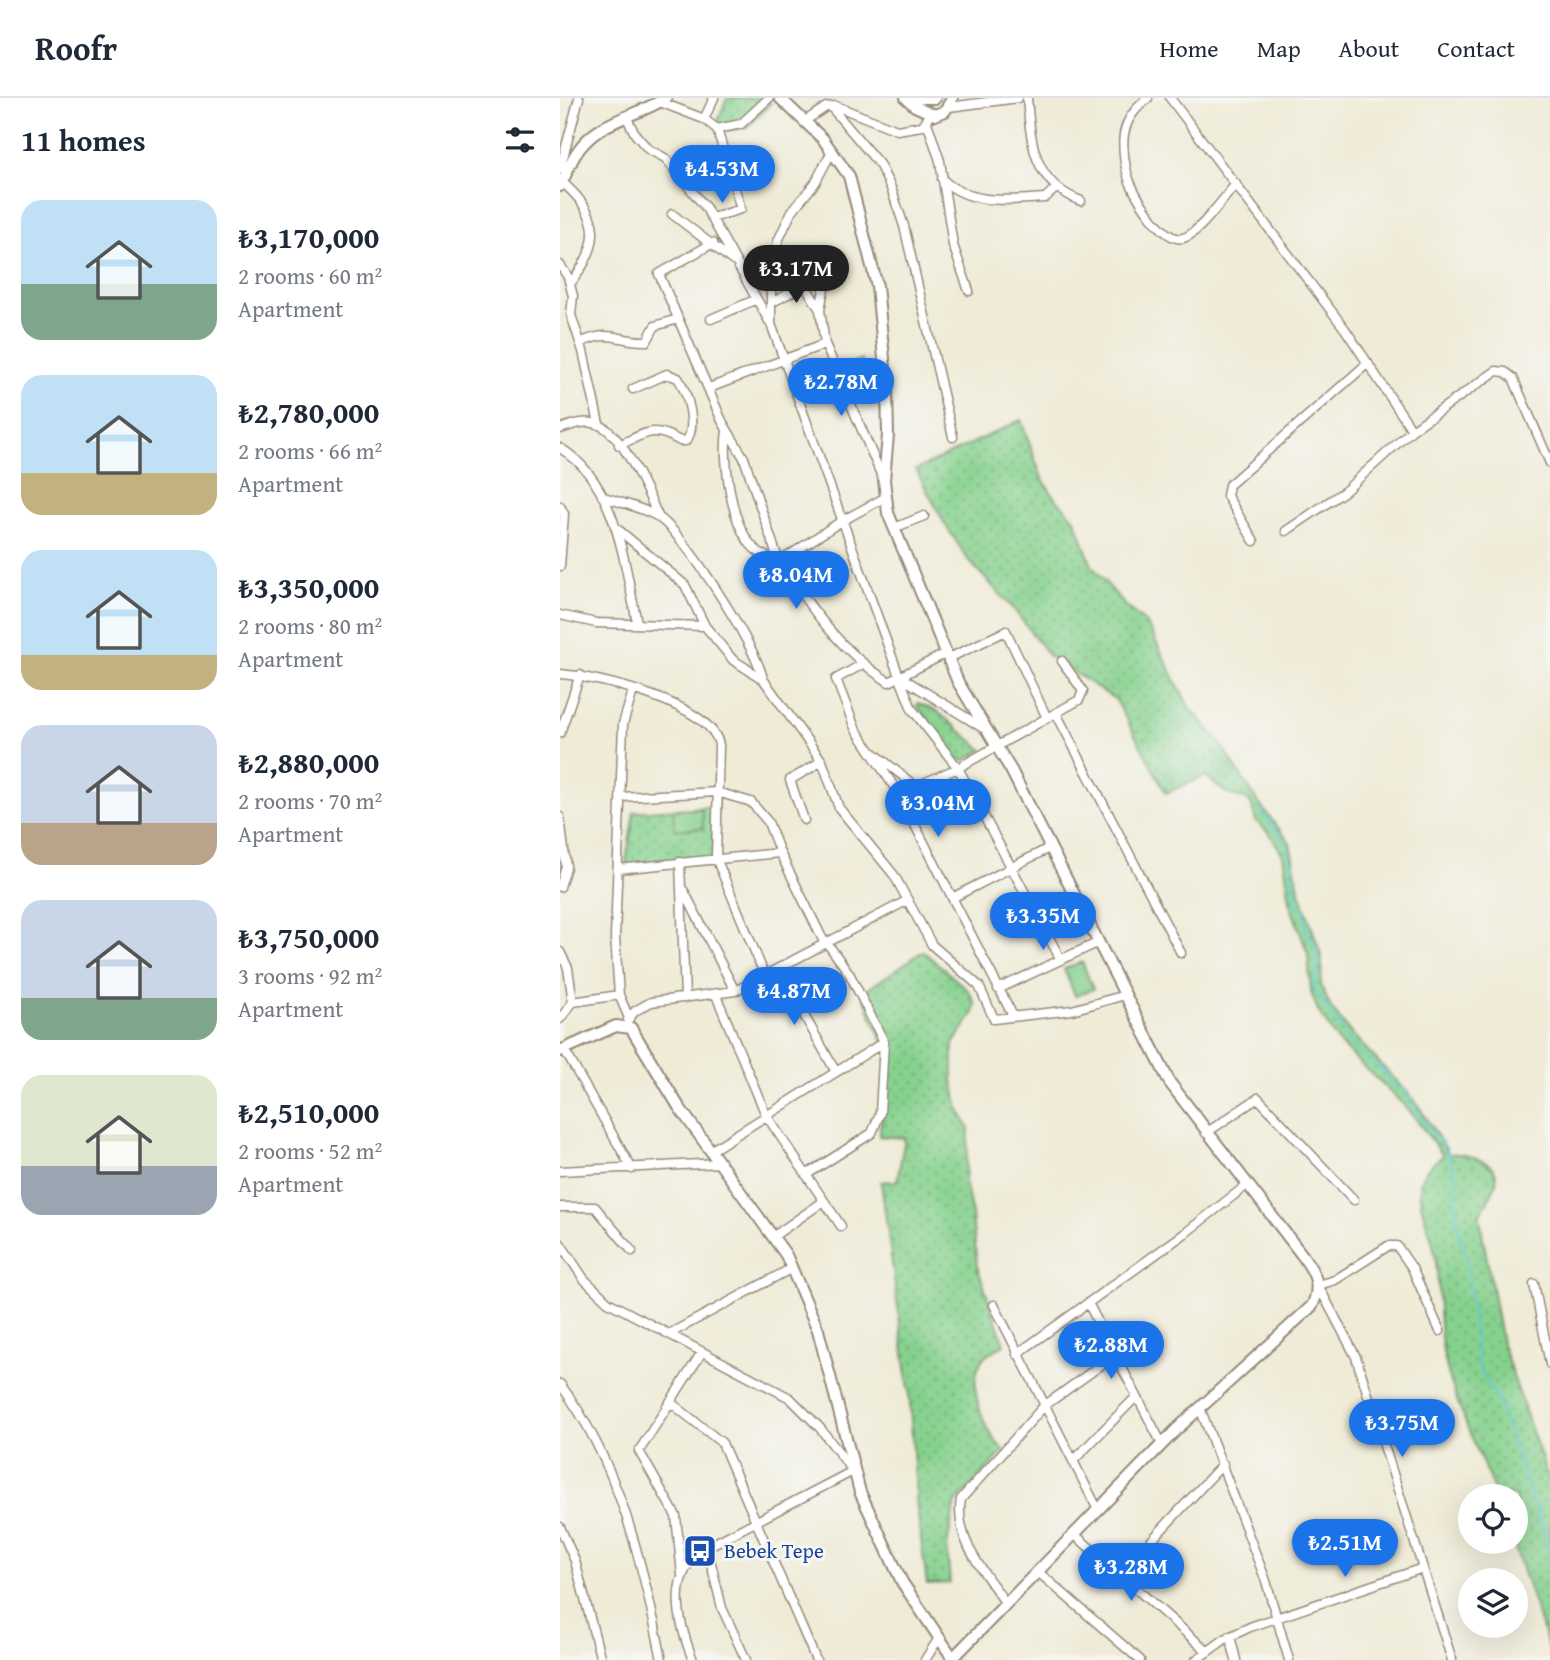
<!DOCTYPE html>
<meta charset="utf-8">
<style>
body{margin:0;font-family:"Gentium Book Plus",serif;background:#f6f6f7;color:#1f2937;height:100vh;display:flex;flex-direction:column;font-size:26px;white-space:nowrap}
*{box-sizing:border-box;margin:0}
p{font-size:23px;color:#747a83}
.icon{flex:none;width:38px;height:38px;fill:none;stroke:currentColor;stroke-width:2;stroke-linecap:round;stroke-linejoin:round}
.map{position:relative;flex:1;overflow:hidden}
.drawer{display:flex;flex-direction:column;background:#fff;width:560px}
.drawer>*{flex:none}
.fabs{position:absolute;left:898px;top:1386px;display:grid;gap:14px}
.fabs a{display:grid;place-items:center;width:70px;height:70px;border-radius:50%;background:#fff;box-shadow:0 7px 28px #0002;font-size:35px}
.price{position:absolute;translate:-50% -60px;padding:0 16px;border-radius:24px;background:#1a73e8;color:#fff;font-size:23px;line-height:46px;filter:drop-shadow(0 2px 4px #0008)}
.price::after{content:'';position:absolute;left:50%;top:42px;width:21px;height:16px;margin-left:-10px;background:inherit;clip-path:polygon(0 0,100% 0,50% 100%)}
.price.active{background:#222;color:#fff}
ul{padding:0;list-style:none}
li{display:flex;align-items:center;gap:21px;height:175px;padding:0 21px}
li span{display:grid;place-items:center;flex:none;width:196px;height:140px;border-radius:21px;color:#555}
li>.icon{margin-inline-start:auto}
span .icon{width:84px;height:84px;fill:#fffc;stroke-width:1}
li b{font-size:30px}
h2{display:flex;justify-content:space-between;align-items:center;height:84px;padding:0 21px;font-size:30px}
header{display:flex;align-items:center;gap:42px;box-sizing:border-box;height:98px;padding:0 35px;background:#fff;border-bottom:2px solid #e0e1e3}
header strong{font-size:33px}
nav{display:flex;gap:38px;margin-inline-start:auto;font-size:24px}
main{display:flex;flex:1;min-height:0}
.map>svg:first-child{display:block}
</style>
<header>
<strong>Roofr</strong>
<nav><a>Home</a><a>Map</a><a>About</a><a>Contact</a></nav>
</header>
<main>
<section class="drawer">
<h2>11 homes<svg class="icon" aria-label="filters" viewBox="0 0 24 24"><path d="M4 7h16M4 17h16"/><circle cx="9" cy="7" r="2"/><circle cx="15" cy="17" r="2"/></svg></h2>
<ul>
<li><span style="background:linear-gradient(#bfe0f5 60%,#7fa58c 0)"><svg class="icon" aria-label="home" viewBox="0 0 24 24"><path d="M3 11l9-7 9 7M6 9v11h12V9"/></svg></span><div><b>₺3,170,000</b><p>2 rooms · 60 m²</p><p>Apartment</p></div></li>
<li><span style="background:linear-gradient(#bfe0f5 70%,#c2b280 0)"><svg class="icon" aria-label="home" viewBox="0 0 24 24"><path d="M3 11l9-7 9 7M6 9v11h12V9"/></svg></span><div><b>₺2,780,000</b><p>2 rooms · 66 m²</p><p>Apartment</p></div></li>
<li><span style="background:linear-gradient(#bfe0f5 75%,#c2b280 0)"><svg class="icon" aria-label="home" viewBox="0 0 24 24"><path d="M3 11l9-7 9 7M6 9v11h12V9"/></svg></span><div><b>₺3,350,000</b><p>2 rooms · 80 m²</p><p>Apartment</p></div></li>
<li><span style="background:linear-gradient(#c9d6e8 70%,#b9a48a 0)"><svg class="icon" aria-label="home" viewBox="0 0 24 24"><path d="M3 11l9-7 9 7M6 9v11h12V9"/></svg></span><div><b>₺2,880,000</b><p>2 rooms · 70 m²</p><p>Apartment</p></div></li>
<li><span style="background:linear-gradient(#c9d6e8 70%,#7fa58c 0)"><svg class="icon" aria-label="home" viewBox="0 0 24 24"><path d="M3 11l9-7 9 7M6 9v11h12V9"/></svg></span><div><b>₺3,750,000</b><p>3 rooms · 92 m²</p><p>Apartment</p></div></li>
<li><span style="background:linear-gradient(#dfe7d0 65%,#9aa5b1 0)"><svg class="icon" aria-label="home" viewBox="0 0 24 24"><path d="M3 11l9-7 9 7M6 9v11h12V9"/></svg></span><div><b>₺2,510,000</b><p>2 rooms · 52 m²</p><p>Apartment</p></div></li>
</ul>
</section>
<div class="map">
<svg width="990" height="1562" viewBox="0 0 990 1562">
<defs>
<pattern id="green-dots" width="8" height="8" patternUnits="userSpaceOnUse" patternTransform="scale(1.75)"><rect width="8" height="8" fill="#86d18e"/><path d="M2 2h.1M6 6h.1" fill="none" stroke="#6faa73" stroke-width="1.8" stroke-linecap="round"/></pattern>
</defs>
<rect width="100%" height="100%" fill="#f6f6f2"/>
<filter id="ink" filterUnits="userSpaceOnUse"><feTurbulence type="fractalNoise" baseFrequency=".0143" numOctaves="2"/><feDisplacementMap in="SourceGraphic" scale="14" xChannelSelector="R" yChannelSelector="G"/><feConvolveMatrix kernelMatrix="1 2 1 2 8 2 1 2 1" color-interpolation-filters="sRGB"/></filter>
<filter id="wash" filterUnits="userSpaceOnUse"><feTurbulence type="fractalNoise" baseFrequency=".00686" numOctaves="4" result="noise"/><feDisplacementMap in="SourceGraphic" scale="28" xChannelSelector="R" yChannelSelector="G"/><feGaussianBlur stdDeviation="1.57" result="paint"/><feColorMatrix in="noise" values="0 0 0 0 0 0 0 0 0 0 0 0 0 0 0 0 0 1.4 0 .05"/><feComposite in="paint" operator="in"/></filter>
<g filter="url(#wash)">
<rect width="100%" height="100%" fill="#efebd7"/>
<path fill="url(#green-dots)" stroke="#607e56" stroke-width="2" d="M167,0H203L211,5L187,30L164,32L155,30Z
M461,322L481,378L494,399L515,421L532,468L563,505L587,526L629,609L657,640L698,704L730,745L739,791L762,860L761,888L770,908L788,932L854,1001L889,1056C902,1055 910,1058 922,1063C950,1074 930,1099 919,1117L942,1246L990,1385V1554L953,1444L956,1398H936C918,1351 895,1308 884,1258C877,1225 880,1190 875,1157C870,1118 839,1085 883,1058L849,1012L779,945L758,913L751,894L748,856L731,809L723,757L710,736L696,723L690,703L666,695L645,678L606,695L556,602L489,558L452,509L409,463L386,428L356,372Z
M358,605L377,613L423,652L404,663L397,660L357,608Z
M157,708L154,759L74,770L66,764L74,714Z
M363,853L409,893L415,906L414,915L393,946V983L399,1012L409,1030L405,1083L412,1117L417,1168L444,1246L423,1260C405,1288 423,1331 444,1353L395,1405L387,1448L390,1485L367,1486L357,1412L349,1292L321,1084L337,1083L345,1040L319,1038L330,961L302,895Z"/>
<path fill="#86d18e" stroke="#607e56" stroke-width="2" d="M301,261L312,290L294,297L283,269Z
M142,711L143,730L114,732L113,712Z
M522,864L533,891L515,898L504,871Z"/>
<g fill="none" stroke-linecap="round" stroke-linejoin="round">
<path stroke="#5cc8d5" stroke-width="2" d="M699,709L724,743L733,767L731,779L737,795L734,800L737,808L745,813V829L759,862L754,890L792,948L813,967L825,973L832,986L844,991L866,1028L886,1049L896,1079L897,1129L906,1158L918,1267L937,1301L990,1452"/>
</g>
</g>
<g filter="url(#ink)">
<g fill="none" stroke-linecap="round" stroke-linejoin="round">
<defs>
<path id="street" d="M467,0C471,45 473,85 521,103
M588,0C576,10 567,20 564,36C562,50 565,71 570,84C577,100 604,145 623,140C638,137 665,98 676,86
M610,0L785,231L852,332
M100,4L144,21L157,31L181,111L152,120
M271,9L319,66L331,90L344,128L393,339
M389,9L458,0
M66,18L75,36L88,51L105,60L146,110L209,223
M144,21L154,0
M245,23L266,9L276,8L337,32L362,28L368,20
M367,24L380,63L393,147L409,193
M157,31L181,26L209,0
M272,53L255,85L232,113L218,143L211,176V226L339,578L423,630
M0,71L19,0
M382,81C410,108 449,102 485,100L496,90
M2,84C42,118 42,146 10,186
M112,116L173,163
M153,145L99,176L162,323L184,360L219,464
M0,167L8,179L13,198L11,217L23,253L39,326
M268,170L260,212L265,246L323,381
M211,205L243,188L248,192L260,212
M151,221L197,201
M20,245C53,230 56,244 87,243L95,228L118,221
M149,290L265,246
M0,331C11,327 25,322 37,326C63,334 88,396 99,420
M167,332C163,361 170,418 188,443C195,454 207,459 219,464
M59,347C87,335 92,327 120,343H126C138,329 127,294 118,280L107,276L73,291
M0,350C57,384 64,466 77,524
M42,398C59,405 82,409 98,419C124,435 197,550 203,581
M326,399L280,424L219,464C251,510 281,554 329,584L387,555
M0,408L4,416L0,468
M55,429L125,487L145,528L173,562L203,581L262,663L279,710L334,777L372,847L419,888L434,921L512,912L565,897
M334,430L364,418
M726,433L785,393L852,332L936,273L945,274L953,280L990,365
M694,443L667,398L669,387L808,265
M0,517L36,525L145,528
M389,560L446,533L487,620
M301,567L276,581L295,630L339,696L453,918
M0,576C38,579 152,606 159,647L156,760L205,878
M339,578L352,611L398,670L501,862
M496,615L621,855
M0,635L20,577
M314,655L355,688
M339,696L398,670L519,602L523,593L502,563
M61,699L157,694L191,704L208,724L220,755L265,846
M0,719L6,769L0,789
M244,722L230,682L262,663
M120,764L125,900
M58,771L220,755
M124,793L175,893
M392,800L491,749
M0,854L8,870L13,904L0,921
M218,871L276,974
M438,891L539,844
M156,897L206,1017L281,1128
M13,904L59,897
M69,920L59,897L55,839L63,626L73,593
M68,922L75,913L91,904L175,893L348,802
M4,951L72,1071
M646,1035L698,1000L794,1102
M152,1052L324,944
M0,1073L161,1065
M246,1077L312,1035L320,1015L324,944L289,875L267,845
M0,1109H35L72,1153
M214,1138L264,1103
M0,1145L24,1181L48,1204L230,1300L260,1330L293,1373L147,1449C105,1474 118,1524 133,1562
M974,1186L990,1266
M758,1187L796,1259L892,1562
M759,1187L775,1182L828,1148H837L852,1170L880,1233
M528,1205L602,1346
M434,1207L538,1412
M109,1236L232,1170
M457,1256L624,1136L687,1087
M0,1286C59,1364 83,1467 102,1562
M110,1304L162,1345L256,1562
M640,1310L706,1483L729,1562
M513,1363L576,1299
M0,1429L15,1463L41,1562
M514,1436L647,1553
M147,1449L162,1510L186,1562
M477,1473L580,1562
M560,1476L663,1366
M122,1477L116,1418L79,1353L142,1254
M446,1506C424,1473 394,1442 401,1401L484,1308L555,1257
M670,1538L676,1562
M365,1562L379,1540
M636,1562L665,1541L690,1529L863,1470"/>
<path id="secondary" d="M220,0L263,41L289,78L317,188L327,292L328,337L324,382L328,415L398,584L451,672L610,985L742,1157C755,1175 762,1187 752,1208L617,1331L393,1560
M346,0L355,8L375,17L385,13L392,0
M356,0H375
M0,88C6,77 10,64 17,54C38,22 76,19 106,0
M0,953L56,928L71,930L119,1009L226,1157L258,1232L300,1394L342,1484L394,1562"/>
</defs>
<use href="#street" stroke="#958a7a" stroke-width="11"/>
<use href="#secondary" stroke="#958a7a" stroke-width="14"/>
<use href="#street" stroke="#fff" stroke-width="8"/>
<use href="#secondary" stroke="#fff" stroke-width="10"/>
</g>
</g>
<defs>
<symbol id="bus-square" viewBox="-11 -11 22 22"><rect x="-9" y="-9" width="18" height="18" rx="4" fill="#1a4fb4" stroke="#f6f6f2"/><path d="M-5-6H5V4H4V6H2V4H-2V6H-4V4H-5ZM-3.5-4V0h7V-4ZM-3.5 1.2v1.5H-2V1.2ZM2 1.2v1.5H3.5V1.2Z" fill="#fff"/></symbol>
</defs>
<g fill-rule="evenodd">
<use href="#bus-square" x="121" y="1434" width="38" height="38"/>
</g>
<g text-anchor="middle" stroke-width="6" stroke-linejoin="round" paint-order="stroke">
<g font-size="21" fill="#164399" stroke="#f6f6f2" text-anchor="start">
<text x="164" y="1460">Bebek Tepe</text>
</g>
</g>
</svg>
<div class="fabs">
<a><svg class="icon" aria-label="locate" viewBox="0 0 24 24"><circle cx="12" cy="12" r="6"/><path d="M12 2v4M12 18v4M2 12h4M18 12h4"/></svg></a>
<a><svg class="icon" aria-label="layers" viewBox="0 0 24 24"><path d="M12 4l9 5-9 5-9-5zM3 14l9 5 9-5"/></svg></a>
</div>
<b class="price" style="left:162px;top:107px">₺4.53M</b>
<b class="price active" style="left:236px;top:207px">₺3.17M</b>
<b class="price" style="left:281px;top:320px">₺2.78M</b>
<b class="price" style="left:236px;top:513px">₺8.04M</b>
<b class="price" style="left:378px;top:741px">₺3.04M</b>
<b class="price" style="left:483px;top:854px">₺3.35M</b>
<b class="price" style="left:234px;top:929px">₺4.87M</b>
<b class="price" style="left:551px;top:1283px">₺2.88M</b>
<b class="price" style="left:842px;top:1361px">₺3.75M</b>
<b class="price" style="left:785px;top:1481px">₺2.51M</b>
<b class="price" style="left:571px;top:1505px">₺3.28M</b>
</div>
</main>
